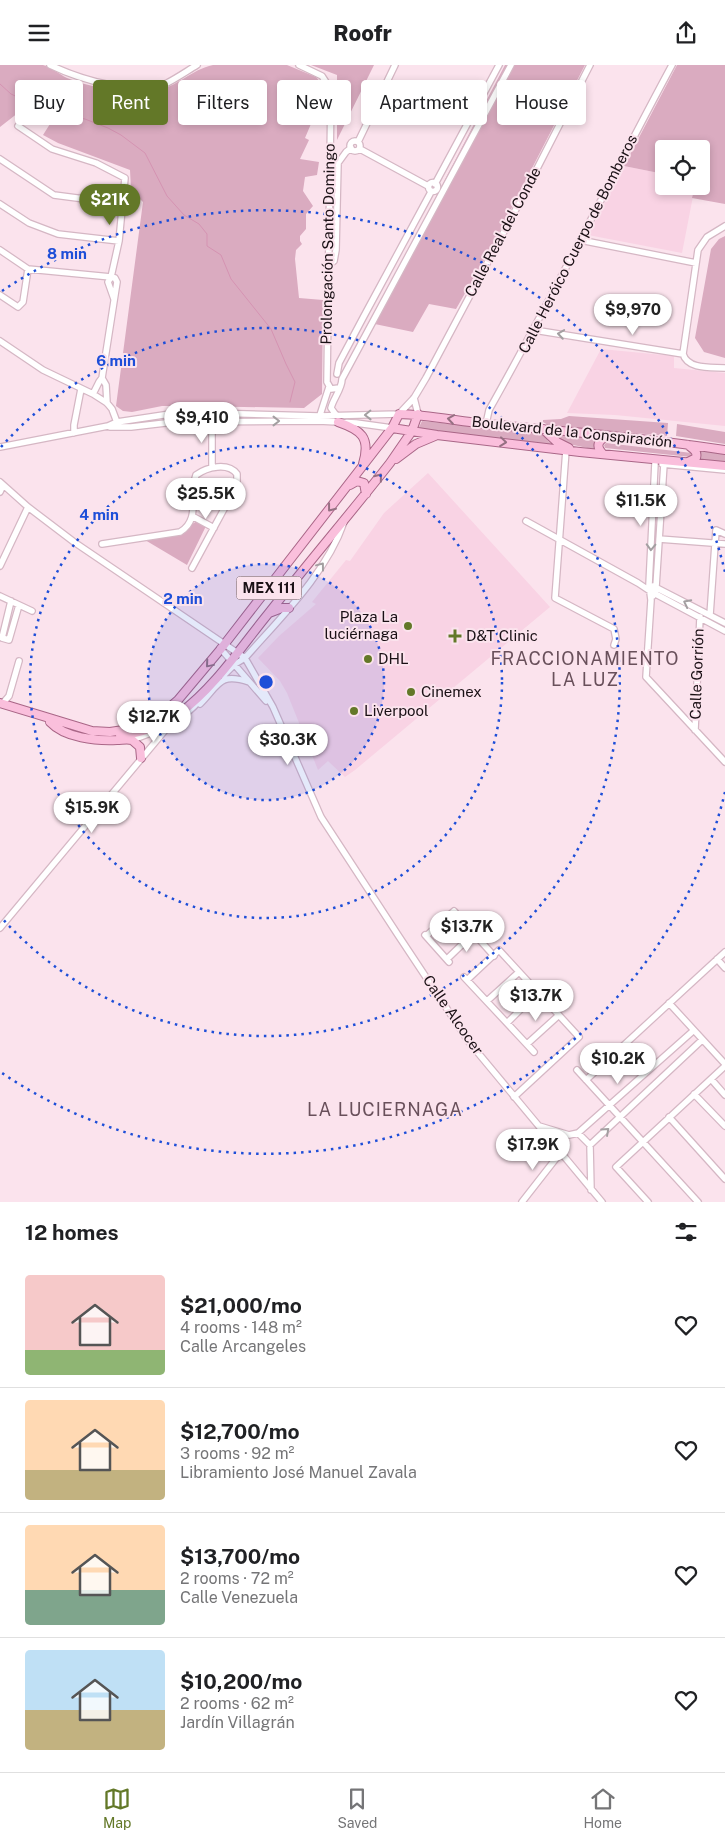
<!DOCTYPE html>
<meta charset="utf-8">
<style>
body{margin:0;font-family:"Public Sans",sans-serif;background:#f6f6f6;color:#202124;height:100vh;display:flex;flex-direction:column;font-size:19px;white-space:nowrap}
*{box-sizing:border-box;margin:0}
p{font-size:16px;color:#757577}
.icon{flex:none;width:28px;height:28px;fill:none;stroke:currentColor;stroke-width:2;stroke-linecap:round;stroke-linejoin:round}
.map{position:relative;height:1137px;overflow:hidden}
.details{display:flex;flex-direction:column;background:#fff;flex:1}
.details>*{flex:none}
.guide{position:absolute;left:15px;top:15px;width:695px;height:45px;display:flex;gap:10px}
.tools{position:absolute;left:655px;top:75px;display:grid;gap:10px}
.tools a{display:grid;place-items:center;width:55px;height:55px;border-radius:5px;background:#fff;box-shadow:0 2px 8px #0003;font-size:25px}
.price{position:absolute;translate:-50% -42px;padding:0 11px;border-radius:18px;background:#fff;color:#222;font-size:16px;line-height:32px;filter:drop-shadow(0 1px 2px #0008)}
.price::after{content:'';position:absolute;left:50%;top:30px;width:15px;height:11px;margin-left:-8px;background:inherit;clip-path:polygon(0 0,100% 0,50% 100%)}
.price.on{background:#637828;color:#fff}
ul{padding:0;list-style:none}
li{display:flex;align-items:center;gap:15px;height:125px;padding:0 25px}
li+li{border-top:1px solid #e0e0e0}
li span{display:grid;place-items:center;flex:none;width:140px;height:100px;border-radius:5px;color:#555}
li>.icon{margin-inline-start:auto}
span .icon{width:60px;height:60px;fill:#fffc;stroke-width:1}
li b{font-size:21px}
h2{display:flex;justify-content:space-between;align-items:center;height:60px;padding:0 25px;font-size:21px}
.chip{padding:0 18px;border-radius:5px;background:#fff;box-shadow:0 2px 8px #0003;font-size:18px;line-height:45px}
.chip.on{background:#637828;color:#fff}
header{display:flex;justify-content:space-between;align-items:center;height:65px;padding:0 25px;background:#fff;font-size:22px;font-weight:800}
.tabs{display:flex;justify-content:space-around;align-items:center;height:70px;border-top:1px solid #e0e0e0;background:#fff;font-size:14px;color:#757577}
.tabs a{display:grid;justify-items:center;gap:2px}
.tabs .on{color:#637828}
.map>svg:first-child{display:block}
</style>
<header><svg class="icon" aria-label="menu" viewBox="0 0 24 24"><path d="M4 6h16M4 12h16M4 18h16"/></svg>Roofr<svg class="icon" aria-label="share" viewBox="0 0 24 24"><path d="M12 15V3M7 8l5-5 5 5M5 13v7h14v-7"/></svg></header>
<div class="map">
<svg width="725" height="1137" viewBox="0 0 725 1137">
<rect width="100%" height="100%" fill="#fbe3ed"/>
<path fill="#f9d3e4" d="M624,101L664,109V121H695L682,188L588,170Z
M601,284L674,291V303L725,308V361L615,350L567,348Z
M428,408L550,542L355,705L345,712L328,696L318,705L287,628L280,616L258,593L279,571L316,539L312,537L346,495L350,496L384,448Z"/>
<path fill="#daabc0" d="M0,0C10,0 34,0 43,0C51,2 59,9 67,13C93,23 125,29 154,26C176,23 192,4 213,0H287L316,12L324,21L327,47H316L305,73L309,75L300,94L319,97L317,110L305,112L303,126L313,141L306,149V164L300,171V176L302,179L296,185L295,194L299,233L323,235L322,329L304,343L194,341H162L132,347L123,346L116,341L143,137L131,125L130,105L58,78L43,70L55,51L23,44L0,62Z
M311,0H374L337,75V10Z
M505,0H585L491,183L456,244L429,239L413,267L370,258Z
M677,0H725V139L692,133L695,121H701V84H664V109L624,101Z
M725,171V293L704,287L695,273L711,184L719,174Z
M569,351L668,358L667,371L548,360L543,357V355L561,354Z
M422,356L544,368L548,376L557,382L418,364Z
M677,359L725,367V379L676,371Z
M550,369L599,374L597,385L564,378Z
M606,378L692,388L693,391L691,392L605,383L604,380Z
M699,384L725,389V400L698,396L700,391Z
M197,456L206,461L187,500L145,475L176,469Z"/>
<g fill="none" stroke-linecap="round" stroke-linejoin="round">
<path stroke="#d593b2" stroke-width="1" d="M0,19L11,29L26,36L49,43L64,50L85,54L108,63L121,70L145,88L167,131L184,150L199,159L207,169V181L221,190L231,214L271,264L286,299L295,317L290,337"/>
<defs>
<path id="minor" d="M50,0C79,14 137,32 167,18C177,13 187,6 197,0
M299,0L322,11L331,25L327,317L331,324L339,323
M18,61L52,84L96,98L125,113L119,176L111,212L108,217L114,234
M350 81a5 5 0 1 1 10 0a5 5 0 1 1-10 0Z
M358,77L395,0
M360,84L428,121
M0,94L54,130L123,139
M428.5 122a4.5 4.5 0 1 1 9 0a4.5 4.5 0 1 1-9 0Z
M435,119L499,0
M0,139L29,158L58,169L119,176
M580,175L696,198
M0,185L28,204L111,212
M328,201L334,196L336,185L338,98L346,87L351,83
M0,230L18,242L23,237L28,204
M534,265L683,289C688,305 711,302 725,303
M0,276L43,305L93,329L107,338L112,344L118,360
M683,289L698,185L707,172L725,161
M337,309L339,298L364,251L431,127
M102,313L106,320L107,338
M93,329L99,317L102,313L117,217L115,213L111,212
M414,333L418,349
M336,350L331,343C333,334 342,324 342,314L511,0
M319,353L329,322
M212,357V402
M486,359L489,345C553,232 610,115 672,0
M110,362H131L174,357L319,356L356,358L392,363
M74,368V360L81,324
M0,382L108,361L117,357L170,349L210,348L319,351L399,349L414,333L426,313L524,129L590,0
M566,385L555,533L614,564L616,574L614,580
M655,398L649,520L651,535L646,612L725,697
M662,399L725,405
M0,417L28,442L74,477L245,593L273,642L321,752L398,870L469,977L602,1137
M0,427L3,420
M192,451L214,463
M526,456L638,518L650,526L725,566
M659,474L725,479
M102,479L180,467C201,455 189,429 196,410C207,402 228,397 237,409V420L192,503
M0,501L28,442
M653,521L725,558
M0,531L32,546
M653,531L656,522L664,399
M11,536L2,573L9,575L19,540
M710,550L716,465L725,469
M220,583L266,636
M223,611L235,599L245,593C281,552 326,509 344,457
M3,638L9,631L19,596
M200,639C219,620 219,607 249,617
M695,665L700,552
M132,675C162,664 179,659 201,634
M0,863L167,663
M425,870L449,897
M426,871L454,846L494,891
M447,894L474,868
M717,894L725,903
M464,912L534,987
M467,915L499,885L579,972L514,1032
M487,936L519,907
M669,938L725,999
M507,958L538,927
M527,979L559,950
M577,1005L698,1137
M711,1014L725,1030
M586,1015L725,887
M694,1029L725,1061
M669,1052L725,1114
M539,1061L569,1070L578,1068L693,966
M578,1068L590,1080
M591,1125L590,1080L702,975
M522,1137L561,1087
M648,1137L616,1102L725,1001"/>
<path id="major" d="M338,357C361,365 371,372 363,399
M392,363L437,370L580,387L725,401
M543,364L557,377L569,383
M603,389C595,381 598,375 608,371
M396,394L416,379L435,371
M688,397L696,393C698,386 693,384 688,380
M350,420L357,416L364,418L366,429
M269,548L282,543H289
M0,638L92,666L110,667L130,664L145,660L157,653L178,635L220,585L392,363L399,349C428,350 457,356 486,359C566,366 646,373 725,385
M50,657C65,673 96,676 117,675C122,675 127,674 132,675L140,682L141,693
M120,670C142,669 162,660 180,648C215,622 241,582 268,549C308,498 350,449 390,398L412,366L418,349"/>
</defs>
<use href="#minor" stroke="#d5b7c4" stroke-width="8"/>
<use href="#major" stroke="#a96687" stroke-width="10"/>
<use href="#minor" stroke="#fff" stroke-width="5.5"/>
<use href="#major" stroke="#fabfdc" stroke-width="8"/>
</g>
<defs><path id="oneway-chevron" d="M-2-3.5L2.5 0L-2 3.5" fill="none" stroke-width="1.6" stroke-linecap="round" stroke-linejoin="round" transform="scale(1.25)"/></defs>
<g stroke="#a39fa1">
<use href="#oneway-chevron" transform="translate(561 269) rotate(-171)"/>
<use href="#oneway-chevron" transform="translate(368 350) rotate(179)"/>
<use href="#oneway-chevron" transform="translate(276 356)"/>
<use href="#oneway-chevron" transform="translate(651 482) rotate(92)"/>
<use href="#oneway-chevron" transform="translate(321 501) rotate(-53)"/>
<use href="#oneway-chevron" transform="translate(687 538) rotate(-153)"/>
<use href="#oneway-chevron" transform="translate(606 1066) rotate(-42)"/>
</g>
<g stroke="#957082">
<use href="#oneway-chevron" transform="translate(451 354) rotate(-172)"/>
<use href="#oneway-chevron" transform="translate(503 377) rotate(6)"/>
<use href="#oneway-chevron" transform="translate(379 412) rotate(-51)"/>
<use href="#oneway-chevron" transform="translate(331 443) rotate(128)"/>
<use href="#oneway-chevron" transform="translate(209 599) rotate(130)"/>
</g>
<circle cx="266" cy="617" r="118" fill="#1d4ed8" fill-opacity=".12"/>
<g fill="none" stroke="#1d4ed8" stroke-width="2.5" stroke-dasharray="2.5 5">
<circle cx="266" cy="617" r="118"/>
<circle cx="266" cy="617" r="236"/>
<path d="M1 382A354 354 0 1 1 1 852"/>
<path d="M725 727A472 472 0 0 1 2 1008M2 226A472 472 0 0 1 725 507"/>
</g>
<g fill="#637828" stroke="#fbe3ed" stroke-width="2">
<circle cx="408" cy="561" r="5"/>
<path d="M452.5 563.5h5v5h5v5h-5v5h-5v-5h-5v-5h5z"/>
<circle cx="368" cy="594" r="5"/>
<circle cx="411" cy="627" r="5"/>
<circle cx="354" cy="646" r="5"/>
</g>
<g text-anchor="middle" stroke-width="4" stroke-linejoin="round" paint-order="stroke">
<rect fill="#fbe3ed" stroke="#5e4f56" stroke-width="1" x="236.5" y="511.5" width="65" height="23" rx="4"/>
<g font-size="14" font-weight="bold" fill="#1a1015">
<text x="269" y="528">MEX 111</text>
</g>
<g font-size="15" fill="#1a1015" stroke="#fbe3ed">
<text transform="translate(503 167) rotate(-62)" y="5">Calle Real del Conde</text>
<text transform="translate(328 179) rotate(-89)" y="5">Prolongación Santo Domingo</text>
<text transform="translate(578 179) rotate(-63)" y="5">Calle Heróico Cuerpo de Bomberos</text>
<text transform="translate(572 367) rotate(6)" y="5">Boulevard de la Conspiración</text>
<text transform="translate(697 609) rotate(-88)" y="5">Calle Gorrión</text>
<text transform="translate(453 950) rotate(55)" y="5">Calle Alcocer</text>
</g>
<g font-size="15" fill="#1a1015" stroke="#fbe3ed" text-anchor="start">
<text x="398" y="557" text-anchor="end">Plaza La<tspan x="398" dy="17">luciérnaga</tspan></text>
<text x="466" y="576">D&amp;T Clinic</text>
<text x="378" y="599">DHL</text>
<text x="421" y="632">Cinemex</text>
<text x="364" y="651">Liverpool</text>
</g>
<g font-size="18" letter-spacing="1" fill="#69505b" stroke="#fbe3ed">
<text x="585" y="600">FRACCIONAMIENTO<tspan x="585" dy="21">LA LUZ</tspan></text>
<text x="385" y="1051">LA LUCIERNAGA</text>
</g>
</g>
<circle cx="266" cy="617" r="8" fill="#1d4ed8" stroke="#fbe3ed" stroke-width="2.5"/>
<g font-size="15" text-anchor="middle" font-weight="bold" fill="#1d4ed8" stroke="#fbe3ed" stroke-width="4" stroke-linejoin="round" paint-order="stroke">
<text x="67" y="194">8 min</text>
<text x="116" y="301">6 min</text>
<text x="99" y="455">4 min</text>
<text x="183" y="539">2 min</text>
</g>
</svg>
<div class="tools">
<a><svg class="icon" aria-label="locate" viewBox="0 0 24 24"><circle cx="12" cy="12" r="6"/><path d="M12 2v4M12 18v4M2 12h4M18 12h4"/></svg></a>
</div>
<b class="price on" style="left:110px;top:161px">$21K</b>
<b class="price" style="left:633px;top:271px">$9,970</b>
<b class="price" style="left:202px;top:379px">$9,410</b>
<b class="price" style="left:206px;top:455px">$25.5K</b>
<b class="price" style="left:641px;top:462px">$11.5K</b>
<b class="price" style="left:154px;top:678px">$12.7K</b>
<b class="price" style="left:288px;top:701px">$30.3K</b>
<b class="price" style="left:92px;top:769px">$15.9K</b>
<b class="price" style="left:467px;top:888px">$13.7K</b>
<b class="price" style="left:536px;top:957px">$13.7K</b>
<b class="price" style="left:618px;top:1020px">$10.2K</b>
<b class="price" style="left:533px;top:1106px">$17.9K</b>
<div class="guide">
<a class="chip">Buy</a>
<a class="chip on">Rent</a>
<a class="chip">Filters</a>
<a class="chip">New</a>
<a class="chip">Apartment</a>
<a class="chip">House</a>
</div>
</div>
<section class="details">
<h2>12 homes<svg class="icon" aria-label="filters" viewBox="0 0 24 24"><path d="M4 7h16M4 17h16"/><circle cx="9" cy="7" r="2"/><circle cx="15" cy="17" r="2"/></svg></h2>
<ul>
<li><span style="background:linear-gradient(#f6c9c9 75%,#8fb573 0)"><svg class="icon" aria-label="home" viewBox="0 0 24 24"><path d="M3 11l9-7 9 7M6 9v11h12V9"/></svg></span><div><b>$21,000/mo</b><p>4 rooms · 148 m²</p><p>Calle Arcangeles</p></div><svg class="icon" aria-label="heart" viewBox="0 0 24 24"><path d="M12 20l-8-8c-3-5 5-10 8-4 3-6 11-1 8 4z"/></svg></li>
<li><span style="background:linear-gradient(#ffd9b3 70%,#c2b280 0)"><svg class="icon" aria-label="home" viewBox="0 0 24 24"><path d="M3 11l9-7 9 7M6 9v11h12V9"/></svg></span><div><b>$12,700/mo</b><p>3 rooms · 92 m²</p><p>Libramiento José Manuel Zavala</p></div><svg class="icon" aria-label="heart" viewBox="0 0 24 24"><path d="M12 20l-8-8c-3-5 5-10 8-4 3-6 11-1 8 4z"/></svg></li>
<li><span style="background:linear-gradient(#ffd9b3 65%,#7fa58c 0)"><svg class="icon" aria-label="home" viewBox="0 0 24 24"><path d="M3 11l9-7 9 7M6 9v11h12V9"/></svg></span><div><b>$13,700/mo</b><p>2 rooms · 72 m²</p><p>Calle Venezuela</p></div><svg class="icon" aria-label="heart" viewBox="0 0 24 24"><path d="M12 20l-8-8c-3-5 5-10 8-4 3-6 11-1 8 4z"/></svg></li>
<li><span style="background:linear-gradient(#bfe0f5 60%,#c2b280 0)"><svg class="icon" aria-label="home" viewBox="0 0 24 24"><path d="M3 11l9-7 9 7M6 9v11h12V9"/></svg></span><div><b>$10,200/mo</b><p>2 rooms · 62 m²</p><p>Jardín Villagrán</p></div><svg class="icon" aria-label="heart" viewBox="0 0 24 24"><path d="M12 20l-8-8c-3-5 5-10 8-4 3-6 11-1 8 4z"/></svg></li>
</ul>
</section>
<nav class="tabs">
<a class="on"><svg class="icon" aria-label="map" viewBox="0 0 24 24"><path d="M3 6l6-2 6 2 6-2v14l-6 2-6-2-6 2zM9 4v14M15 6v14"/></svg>Map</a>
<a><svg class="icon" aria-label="saved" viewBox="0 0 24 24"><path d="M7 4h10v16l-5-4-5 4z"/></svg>Saved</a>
<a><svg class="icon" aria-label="home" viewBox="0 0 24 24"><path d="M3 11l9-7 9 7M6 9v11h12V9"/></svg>Home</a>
</nav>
